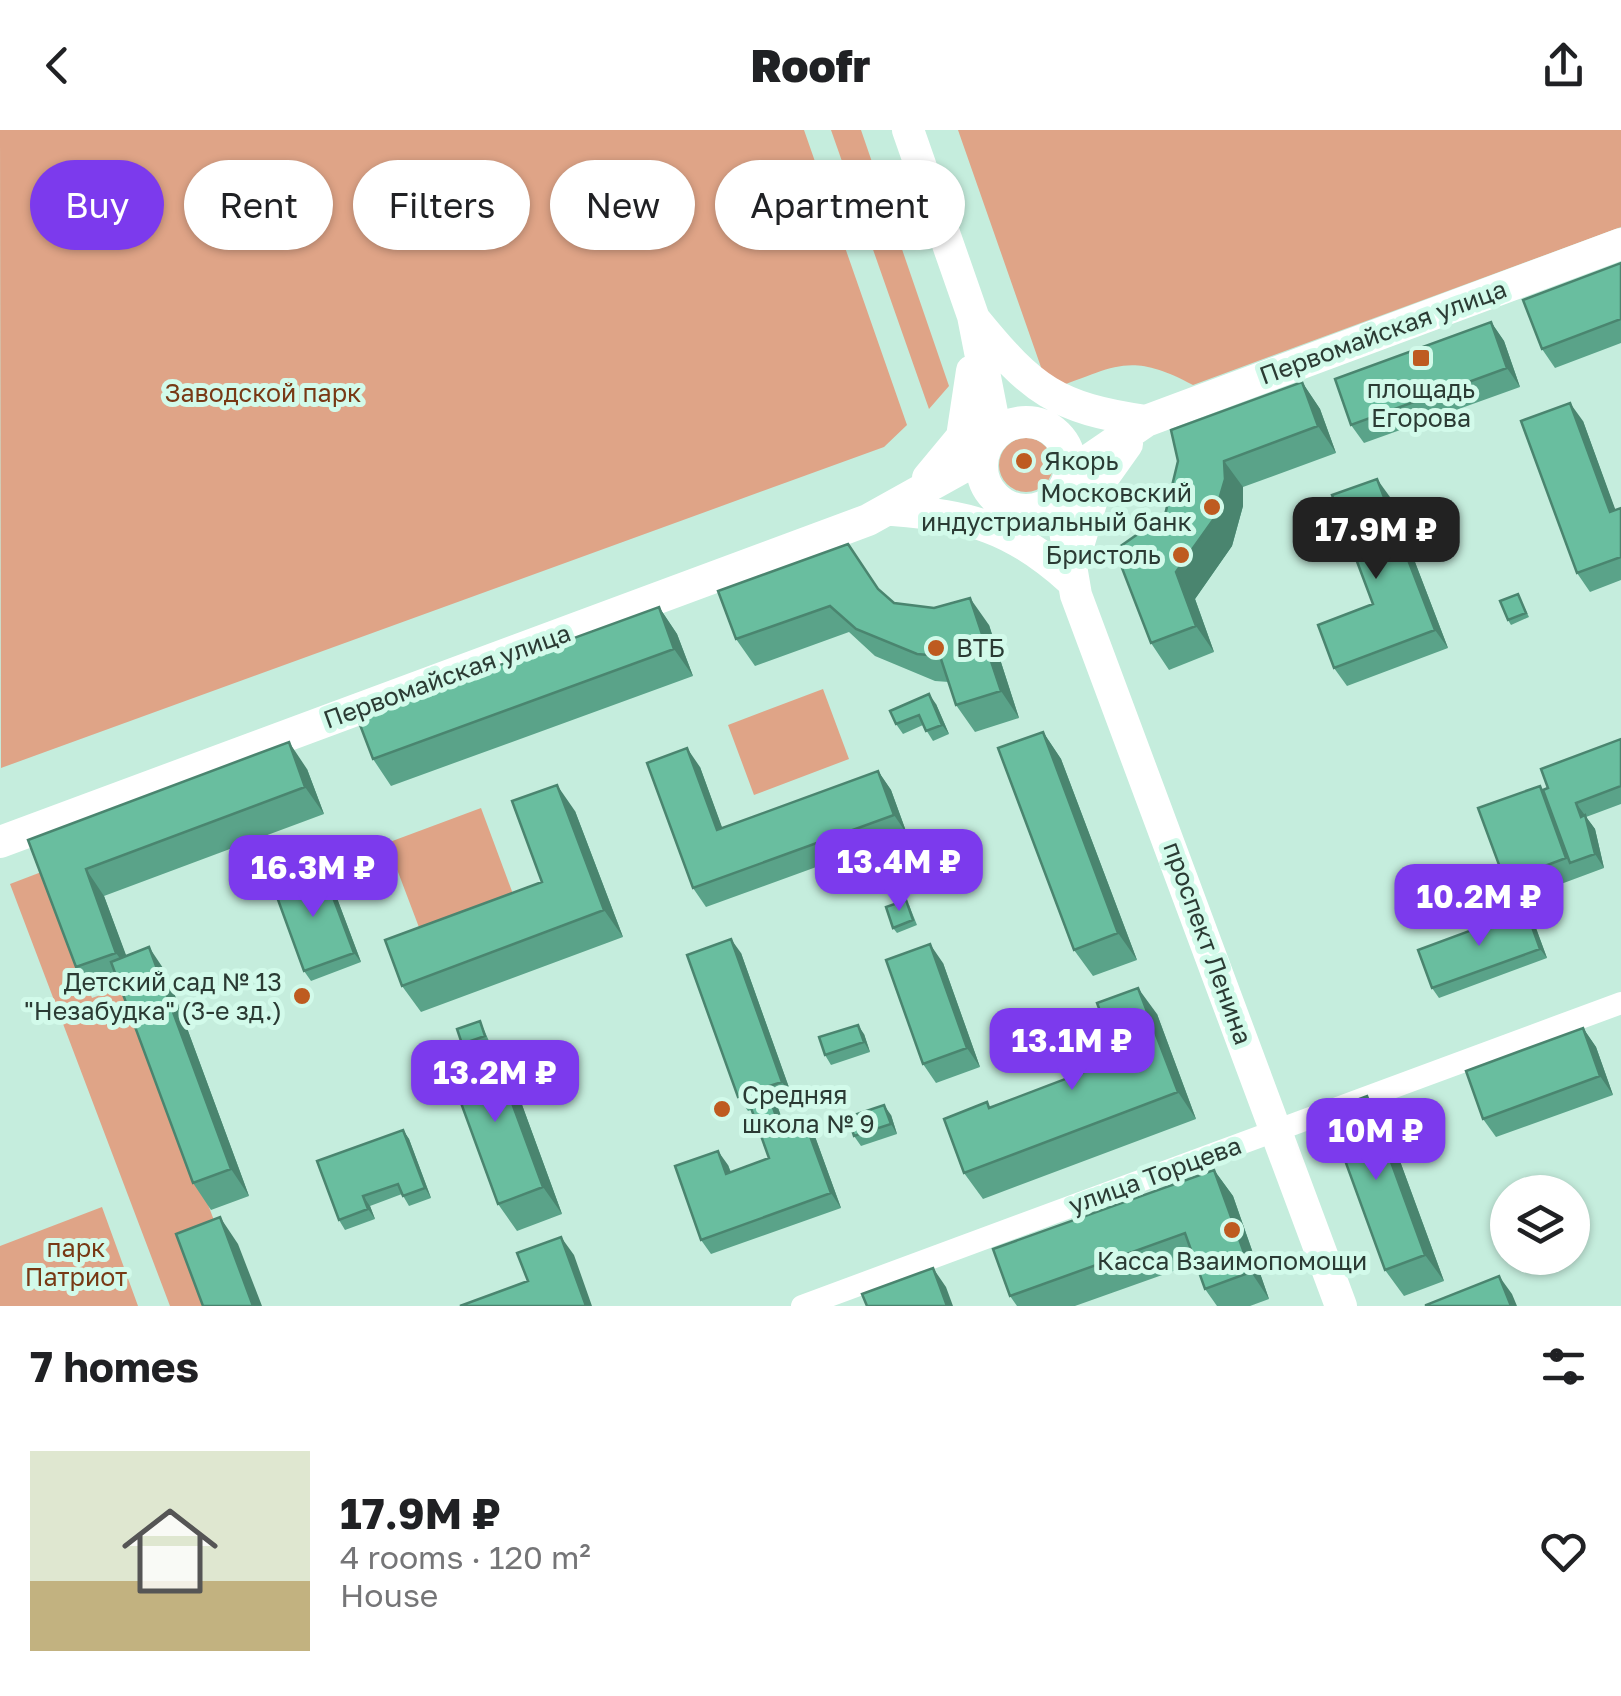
<!DOCTYPE html>
<meta charset="utf-8">
<style>
body{margin:0;font-family:"Golos Text",sans-serif;background:#f2f2f2;color:#202124;height:100vh;display:flex;flex-direction:column;font-size:38px;white-space:nowrap}
*{box-sizing:border-box;margin:0}
p{font-size:32px;color:#757577}
.icon{flex:none;width:55px;height:55px;fill:none;stroke:currentColor;stroke-width:2;stroke-linecap:round;stroke-linejoin:round}
.map{position:relative;height:1176px;overflow:hidden}
.sheet{display:flex;flex-direction:column;background:#fff;flex:1}
.sheet>*{flex:none}
.hud{position:absolute;left:30px;top:30px;width:1000px;height:90px;display:flex;gap:20px}
.fabs{position:absolute;left:1490px;top:1045px;display:grid;gap:20px}
.fabs a{display:grid;place-items:center;width:100px;height:100px;border-radius:50%;background:#fff;box-shadow:0 2px 8px #0004;font-size:50px}
.price{position:absolute;translate:-50% -85px;padding:0 22px;border-radius:20px;background:#7c3aed;color:#fff;font-size:32px;line-height:65px;filter:drop-shadow(0 2px 5px #0008)}
.price::after{content:'';position:absolute;left:50%;top:60px;width:30px;height:22px;margin-left:-15px;background:inherit;clip-path:polygon(0 0,100% 0,50% 100%)}
.price.on{background:#222;color:#fff}
ul{padding:0;list-style:none}
li{display:flex;align-items:center;gap:30px;height:250px;padding:0 30px}
li+li{border-top:2px solid #e0e0e0}
li span{display:grid;place-items:center;flex:none;width:280px;height:200px;border-radius:0px;color:#555}
li>.icon{margin-inline-start:auto}
span .icon{width:120px;height:120px;fill:#fffc;stroke-width:1}
li b{font-size:42px}
h2{display:flex;justify-content:space-between;align-items:center;height:120px;padding:0 30px;font-size:42px}
.tag{padding:0 35px;border-radius:45px;background:#fff;box-shadow:0 2px 8px #0004;font-size:35px;line-height:90px}
.tag.on{background:#7c3aed;color:#fff}
header{display:flex;justify-content:space-between;align-items:center;height:130px;padding:0 30px;background:#fff;font-size:45px;font-weight:800}
.map>svg:first-child{display:block}
</style>
<header><svg class="icon" aria-label="back" viewBox="0 0 24 24"><path d="M15 5l-7 7 7 7"/></svg>Roofr<svg class="icon" aria-label="share" viewBox="0 0 24 24"><path d="M12 15V3M7 8l5-5 5 5M5 13v7h14v-7"/></svg></header>
<div class="map">
<svg width="1621" height="1176" viewBox="0 0 1621 1176">
<rect width="100%" height="100%" fill="#c5eddd"/>
<path fill="#dfa487" d="M0,0H804L907,295L884,317L1,638Z
M831,0H861L949,256L929,279Z
M958,0H1621V97L1193,255C1127,220 1115,238 1049,260Z
M999 335a27 27 0 1 1 54 0a27 27 0 1 1-54 0Z
M823,559L849,629L754,665L728,595Z
M481,678L513,764L420,800L387,713Z
M44,741L92,868L125,856L215,1093L209,1176H170L10,754Z
M102,1077L138,1176H0V1116Z"/>
<g fill="none" stroke-linecap="round" stroke-linejoin="round">
<path stroke="#fff" stroke-width="22" d="M802,1176L1621,873"/>
<path stroke="#fff" stroke-width="32" d="M908,0L973,186L996,303
M975,190C1032,260 1056,278 1146,291
M982 336a44 44 0 1 1 88 0a44 44 0 1 1-88 0Z
M1070,343L1146,291L1621,114
M928,348L962,307L972,241
M1059,366L1076,465L1341,1176
M893,380C971,386 1012,397 1071,450
M1075,426L1095,359L1127,314
M0,712L868,390L983,326"/>
</g>
<path fill="#5aa389" d="M1621,133V213L1555,238L1542,219Z
M1491,192L1504,211L1520,257L1364,313L1351,295Z
M1302,252L1320,279L1336,323L1243,357V376L1232,416L1195,469L1214,522L1169,540L1151,513L1165,385Z
M1583,291L1615,380L1621,378V450L1590,462L1577,443Z
M1390,367L1448,518L1347,556L1334,538L1373,474Z
M718,461L880,462L894,473L989,495L1019,588L975,602L956,575L949,552L935,551L875,526L849,502L755,536L736,509Z
M1518,464L1529,487L1511,495L1508,490Z
M659,477L677,504L693,546L391,656L373,629Z
M936,574L949,604L933,611L923,595L903,604L896,594Z
M1043,602L1061,629L1137,830L1093,846L1074,820Z
M1621,609V674L1586,687L1595,699L1604,738L1518,770L1505,751L1540,656L1543,660L1548,658Z
M700,637L722,698L878,641L891,660L907,704L706,777L693,758Z
M307,639L324,684L104,766L126,826L167,844L249,1066L211,1080L193,1053L119,855L94,863L76,837L28,710Z
M575,681L623,807L421,882L402,856L542,752Z
M322,738L329,747L361,832L311,851L304,841Z
M909,775L917,795L897,803L893,798Z
M1533,790L1547,828L1439,868L1432,858Z
M741,823L792,966L776,972L784,994L803,987L813,1001L841,1078L711,1124L701,1110L728,1035L731,1042L769,1028L751,980L748,981L738,967Z
M943,833L980,937L936,953L923,934Z
M1157,884L1196,989L983,1069L964,1043L987,972L990,977L1118,929Z
M480,891L489,911L466,919L462,914Z
M1583,898L1596,917L1613,965L1496,1007L1483,989Z
M864,904L870,922L831,935L825,925Z
M510,942L562,1084L517,1101L498,1074Z
M1367,966L1386,993L1444,1151L1404,1166L1385,1140Z
M891,985L897,1004L861,1016L854,1006Z
M403,1000L409,1009L431,1068L409,1076L402,1064L370,1076L375,1089L345,1100L339,1090Z
M1214,1040L1233,1066L1269,1169L1250,1176H1217L1205,1159L1196,1133L1075,1176H1017L1010,1166Z"/>
<path fill="#4a856f" d="M1491,192L1504,211L1520,257L1507,238Z
M1302,252L1320,279L1336,323L1318,296Z
M1570,273L1583,291L1621,395L1610,382Z
M1224,331L1243,357V376L1232,416L1195,469L1214,522L1196,496L1176,442Z
M1377,349L1390,367L1448,518L1435,500Z
M970,468L989,495L1019,588L1001,561Z
M659,477L677,504L693,546L674,519Z
M929,564L936,574L949,604L942,595Z
M1043,602L1061,629L1137,830L1118,803Z
M289,612L307,639L324,684L305,657Z
M687,618L700,637L730,719L717,700Z
M878,641L891,660L907,704L894,685Z
M557,655L575,681L623,807L604,780Z
M1576,673L1595,699L1604,738L1595,724Z
M322,738L329,747L361,832L354,823Z
M86,739L104,766L135,849L116,823Z
M1526,780L1533,790L1547,828L1540,819Z
M731,809L741,823L792,966L782,952Z
M930,814L943,833L980,937L967,918Z
M149,817L167,844L249,1066L231,1039Z
M1138,858L1157,884L1196,989L1178,962Z
M858,895L864,904L870,922L864,912Z
M1583,898L1596,917L1613,965L1600,946Z
M491,916L510,942L562,1084L543,1057Z
M766,957L776,972L789,1010L779,995Z
M1367,966L1386,993L1444,1151L1425,1125Z
M884,975L891,985L897,1004L891,994Z
M803,987L813,1001L841,1078L831,1063Z
M403,1000L409,1009L431,1068L425,1058Z
M718,1021L728,1035L736,1058L726,1044Z
M1214,1040L1233,1066L1269,1169L1251,1142Z
M363,1066L370,1076L375,1089L368,1079Z
M220,1087L238,1114L262,1176H253Z
M561,1107L574,1125L592,1176H586Z
M933,1138L946,1157L953,1176H947Z
M1499,1146L1512,1164L1517,1176H1511Z"/>
<path fill="#69be9f" stroke="#4a856f" stroke-width="2.5" d="M1621,133V189L1542,219L1523,170Z
M1491,192L1507,238L1351,295L1335,249Z
M1302,252L1318,296L1224,331L1225,349L1213,390L1176,442L1196,496L1151,513L1115,420L1165,385L1178,331L1171,300Z
M1570,273L1610,382L1621,378V427L1577,443L1521,291Z
M1377,349L1435,500L1334,538L1318,495L1373,474L1332,365Z
M848,414L878,459L894,473L934,478L970,468L1001,561L956,575L940,526L917,524L856,499L830,476L736,509L718,461Z
M1518,464L1526,483L1508,490L1500,471Z
M659,477L674,519L373,629L357,587Z
M929,564L942,595L926,601L919,585L896,594L890,581Z
M1043,602L1118,803L1074,820L998,618Z
M1621,609V656L1576,673L1581,687L1585,685L1595,724L1570,733L1543,660L1548,658L1541,639Z
M289,612L305,657L86,739L116,823L76,837L28,710Z
M687,618L717,700L878,641L894,685L693,758L647,633Z
M557,655L604,780L402,856L385,810L542,752L512,671Z
M1540,656L1566,728L1505,751L1478,678Z
M322,738L354,823L304,841L273,756Z
M906,770L913,790L893,798L886,777Z
M1526,780L1540,819L1432,858L1418,820Z
M731,809L782,952L766,957L779,995L803,987L831,1063L701,1110L675,1036L718,1021L726,1044L769,1028L746,964L738,967L687,825Z
M930,814L967,918L923,934L886,830Z
M149,817L231,1039L193,1053L111,832Z
M1138,858L1178,962L964,1043L944,989L987,972L989,978L1118,929L1097,873Z
M480,891L485,906L462,914L457,899Z
M858,895L864,912L825,925L819,907Z
M1583,898L1600,946L1483,989L1466,941Z
M491,916L543,1057L498,1074L446,932Z
M1367,966L1425,1125L1385,1140L1327,981Z
M884,975L891,994L854,1006L848,987Z
M403,1000L425,1058L403,1066L398,1054L363,1066L368,1079L339,1090L317,1031Z
M1214,1040L1251,1142L1205,1159L1185,1103L1010,1166L993,1119Z
M220,1087L253,1176H203L176,1104Z
M561,1107L586,1176H460L528,1151L517,1123Z
M933,1138L947,1176H867L862,1164Z
M1499,1146L1511,1176H1426V1175Z"/>
<g fill="#be5b20" stroke="#d2faea" stroke-width="4">
<rect x="1411" y="218" width="20" height="20" rx="5"/>
<circle cx="1024" cy="331" r="10"/>
<circle cx="1212" cy="377" r="10"/>
<circle cx="1181" cy="425" r="10"/>
<circle cx="936" cy="518" r="10"/>
<circle cx="302" cy="866" r="10"/>
<circle cx="722" cy="979" r="10"/>
<circle cx="1232" cy="1100" r="10"/>
</g>
<g text-anchor="middle" stroke-width="10" stroke-linejoin="round" paint-order="stroke">
<g font-size="25" fill="#2b3b34" stroke="#d2faea">
<text transform="translate(1383 202) rotate(-20)" y="9">Первомайская улица</text>
<text transform="translate(447 546) rotate(-20)" y="9">Первомайская улица</text>
<text transform="translate(1208 813) rotate(70)" y="9">проспект Ленина</text>
<text transform="translate(1155 1045) rotate(-20)" y="9">улица Торцева</text>
</g>
<g font-size="25" fill="#2b3b34" stroke="#d2faea" text-anchor="start">
<text x="1421" y="268" text-anchor="middle">площадь<tspan x="1421" dy="29">Егорова</tspan></text>
<text x="1044" y="340">Якорь</text>
<text x="1192" y="372" text-anchor="end">Московский<tspan x="1192" dy="29">индустриальный банк</tspan></text>
<text x="1161" y="434" text-anchor="end">Бристоль</text>
<text x="956" y="527">ВТБ</text>
<text x="282" y="861" text-anchor="end">Детский сад № 13<tspan x="282" dy="29">"Незабудка" (3-е зд.)</tspan></text>
<text x="742" y="974">Средняя<tspan x="742" dy="29">школа № 9</tspan></text>
<text x="1232" y="1140" text-anchor="middle">Касса Взаимопомощи</text>
</g>
<g font-size="25" fill="#783915" stroke="#d2faea">
<text x="263" y="272">Заводской парк</text>
<text x="76" y="1127">парк<tspan x="76" dy="29">Патриот</tspan></text>
</g>
</g>
</svg>
<div class="fabs">
<a><svg class="icon" aria-label="layers" viewBox="0 0 24 24"><path d="M12 4l9 5-9 5-9-5zM3 14l9 5 9-5"/></svg></a>
</div>
<b class="price on" style="left:1376px;top:452px">17.9M ₽</b>
<b class="price" style="left:899px;top:784px">13.4M ₽</b>
<b class="price" style="left:313px;top:790px">16.3M ₽</b>
<b class="price" style="left:1479px;top:819px">10.2M ₽</b>
<b class="price" style="left:1072px;top:963px">13.1M ₽</b>
<b class="price" style="left:495px;top:995px">13.2M ₽</b>
<b class="price" style="left:1376px;top:1053px">10M ₽</b>
<div class="hud">
<a class="tag on">Buy</a>
<a class="tag">Rent</a>
<a class="tag">Filters</a>
<a class="tag">New</a>
<a class="tag">Apartment</a>
</div>
</div>
<section class="sheet">
<h2>7 homes<svg class="icon" aria-label="filters" viewBox="0 0 24 24"><path d="M4 7h16M4 17h16"/><circle cx="9" cy="7" r="2"/><circle cx="15" cy="17" r="2"/></svg></h2>
<ul>
<li><span style="background:linear-gradient(#dfe7d0 65%,#c2b280 0)"><svg class="icon" aria-label="home" viewBox="0 0 24 24"><path d="M3 11l9-7 9 7M6 9v11h12V9"/></svg></span><div><b>17.9M ₽</b><p>4 rooms · 120 m²</p><p>House</p></div><svg class="icon" aria-label="heart" viewBox="0 0 24 24"><path d="M12 20l-8-8c-3-5 5-10 8-4 3-6 11-1 8 4z"/></svg></li>
</ul>
</section>
